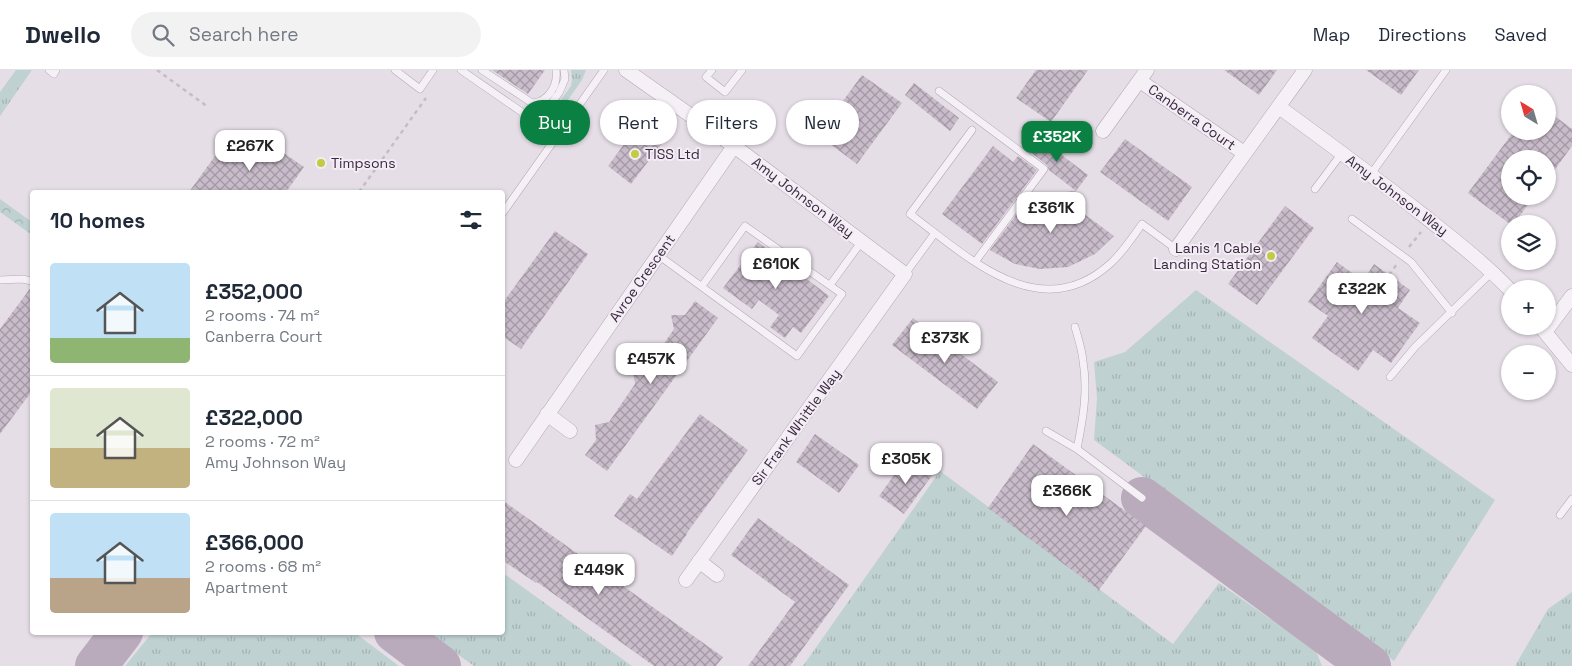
<!DOCTYPE html>
<meta charset="utf-8">
<style>
body{margin:0;font-family:"Space Grotesk",sans-serif;background:#f2f2f3;color:#1f2937;height:100vh;display:flex;flex-direction:column;font-size:19px;white-space:nowrap}
*{box-sizing:border-box;margin:0}
p{font-size:16px;color:#747a83}
.icon{flex:none;width:28px;height:28px;fill:none;stroke:currentColor;stroke-width:2;stroke-linecap:round;stroke-linejoin:round}
.map{position:relative;flex:1;overflow:hidden}
.sheet{position:absolute;left:30px;top:120px;width:475px;height:445px;display:flex;flex-direction:column;background:#fff;border-radius:5px;box-shadow:0 1px 4px #0004}
.sheet>*{flex:none}
.top-card{position:absolute;left:520px;top:30px;width:475px;height:45px;display:flex;gap:10px}
.needle{width:32px;rotate:323deg}
.buttons{position:absolute;left:1501px;top:15px;display:grid;gap:10px}
.buttons a{display:grid;place-items:center;width:55px;height:55px;border-radius:50%;background:#fff;box-shadow:0 1px 4px #0004;font-size:25px}
.price{position:absolute;translate:-50% -42px;padding:0 11px;border-radius:10px;background:#fff;color:#222;font-size:16px;line-height:32px;filter:drop-shadow(0 1px 2px #0008)}
.price::after{content:'';position:absolute;left:50%;top:30px;width:15px;height:11px;margin-left:-8px;background:inherit;clip-path:polygon(0 0,100% 0,50% 100%)}
.price.active{background:#0b8043;color:#fff}
ul{padding:0;list-style:none}
li{display:flex;align-items:center;gap:15px;height:125px;padding:0 20px}
li+li{border-top:1px solid #e0e1e3}
li span{display:grid;place-items:center;flex:none;width:140px;height:100px;border-radius:5px;color:#555}
li>.icon{margin-inline-start:auto}
span .icon{width:60px;height:60px;fill:#fffc;stroke-width:1}
li b{font-size:21px}
h2{display:flex;justify-content:space-between;align-items:center;height:60px;padding:0 20px;font-size:21px}
.pill{padding:0 18px;border-radius:22px;background:#fff;box-shadow:0 1px 4px #0004;font-size:18px;line-height:45px}
.pill.active{background:#0b8043;color:#fff}
header{display:flex;align-items:center;gap:30px;box-sizing:border-box;height:70px;padding:0 25px;background:#fff;border-bottom:1px solid #e0e1e3}
header strong{font-size:24px}
nav{display:flex;gap:28px;margin-inline-start:auto;font-size:18px}
.search{width:350px;height:45px;background:#f2f2f3;display:flex;align-items:center;gap:12px;box-sizing:border-box;padding:0 18px;border-radius:28px;color:#747a83;font-size:19px}
.map>svg:first-child{display:block}
</style>
<header>
<strong>Dwello</strong>
<div class="search"><svg class="icon" aria-label="search" viewBox="0 0 24 24"><circle cx="10" cy="10" r="6"/><path d="M15 15l6 6"/></svg>Search here</div>
<nav><a>Map</a><a>Directions</a><a>Saved</a></nav>
</header>
<div class="map">
<svg width="1572" height="596" viewBox="0 0 1572 596">
<defs>
<pattern id="grass-tufts" width="24" height="20" patternUnits="userSpaceOnUse" patternTransform="scale(1.25)"><rect width="24" height="20" fill="#bfd1d1"/><path d="M3 7l-1-3M5 7V3M7 7l1-3M15 17l-1-3M17 17v-4M19 17l1-3" fill="none" stroke="#a5b3b4"/></pattern>
<pattern id="forest-crowns" width="20" height="18" patternUnits="userSpaceOnUse" patternTransform="scale(1.25)"><rect width="20" height="18" fill="#bfd1d1"/><path d="M2 6a3 3 0 1 1 6 0M12 15a3 3 0 1 1 6 0" fill="none" stroke="#a5b3b4"/></pattern>
<pattern id="building-cross-hatch" width="8" height="8" patternUnits="userSpaceOnUse" patternTransform="scale(1.25)"><rect width="8" height="8" fill="#c8bbca"/><path d="M0 0l8 8M0 8l8-8" fill="none" stroke="#a498a5"/></pattern>
</defs>
<rect width="100%" height="100%" fill="#e6dee7"/>
<path fill="url(#grass-tufts)" d="M16,0H32L0,46V22Z
M571,0H586L582,10L537,74L521,62L529,50L542,46L555,38L571,16L572,10Z
M1196,220L1495,430L1394,591L1094,370L1097,328L1094,292L1125,282Z
M940,401L1173,574L1219,513L1316,581L1322,596H803Z
M503,503L632,596H474L428,563L502,562Z
M1572,522V596H1515L1548,539Z
M152,563H355L399,596H125Z"/>
<path fill="url(#forest-crowns)" d="M0,129L32,152V165L0,142Z"/>
<g fill="none" stroke-linecap="round" stroke-linejoin="round">
<path stroke="#baabbc" stroke-width="42" d="M1142,428L1370,596
M395,562L440,596
M96,596L122,562"/>
</g>
<path fill="url(#building-cross-hatch)" d="M492,0H545L528,24Z
M1036,0H1088L1051,52L1016,28Z
M1224,0H1277L1259,25Z
M1366,0H1419L1401,25Z
M862,5L902,33L857,94L818,65Z
M914,13L959,48L950,61L905,25Z
M1548,41L1572,59V76L1548,109V89H1510V126H1534L1514,154H1510L1468,123L1514,61H1548Z
M639,54L663,72L631,114L608,96Z
M1034,64L1088,105L1076,121L1049,100L1047,95L1024,77Z
M1125,69L1192,117L1168,151L1100,102Z
M272,75L304,97L286,122H189L215,86Z
M993,76L1013,92L1018,86L1037,100L982,174L942,144Z
M1076,121L1068,132L1114,166L1095,184L1068,197L1040,199L1015,194L990,180L1030,126Z
M1285,136L1314,158L1257,235L1228,214Z
M555,161L588,184L521,279L502,266V234Z
M758,172L829,226L801,263L793,257L785,268L770,257L779,245L759,230L752,239L723,218Z
M1337,192L1363,211L1374,194L1410,220L1398,238L1420,253L1391,293L1373,280L1358,301L1312,268L1328,246L1308,232Z
M32,216V321L0,364V259Z
M695,231L718,248L607,401L585,385L596,370L595,355L609,352L635,314L633,301L646,299L674,259L671,245H685Z
M913,248L998,312L977,339L892,275Z
M700,344L748,380L686,464H687L672,486L614,446L630,424L637,429Z
M815,364L859,395L839,423L796,392Z
M1033,374L1146,456L1099,520L988,438Z
M908,386L933,404L904,444L879,426Z
M502,430L723,587L716,596H654L537,512L536,513L502,490Z
M758,448L849,515L790,596H748L795,532L731,485Z"/>
<g fill="none" stroke-linecap="round" stroke-linejoin="round">
<defs>
<path id="lane" d="M49,0L54,4L56,0
M395,0L420,19L433,0
M461,0L523,43L537,44L547,39L559,23L565,9L564,0
M482,0L532,33C549,32 558,15 556,0
M712,0L706,7L725,22L742,0
M939,21L1044,99L975,192
M972,60L910,144C968,187 1040,258 1111,193C1123,182 1132,168 1142,154L1176,179
M1371,104L1446,0
M1315,119L1342,83
M502,144L604,0
M1352,149L1411,192L1452,243
M658,185L797,286L842,224L745,156L702,216
M905,204L935,163
M0,210L22,209L32,211
M830,215L862,171
M1075,257C1078,268 1082,279 1083,291C1088,321 1083,349 1077,379L1142,428
M1390,307L1415,277L1492,202
M1046,361L1077,379
M1560,445L1572,429"/>
<path id="street" d="M626,0L734,76L905,204L686,510
M1140,11L1244,83
M1279,37C1327,72 1376,108 1423,145C1453,169 1483,192 1510,220
M1103,61L1147,0
M1176,179L1305,0
M1540,256L1572,295
M1545,262L1572,226
M547,344L570,361
M516,390L734,76
M699,491L717,505"/>
</defs>
<use href="#lane" stroke="#b3a7b4" stroke-width="8"/>
<use href="#street" stroke="#b3a7b4" stroke-width="15"/>
<path stroke="#c5bcc6" stroke-width="2.5" stroke-dasharray="4 4" stroke-linecap="butt" d="M157,0L208,37
M359,122L426,28
M1409,177L1421,162
M1389,205L1397,194"/>
<use href="#lane" stroke="#f5f0f6" stroke-width="7"/>
<use href="#street" stroke="#f5f0f6" stroke-width="14"/>
</g>
<g fill="#c1cc43" stroke="#f3edf5" stroke-width="2">
<circle cx="635" cy="84" r="5"/>
<circle cx="321" cy="93" r="5"/>
<circle cx="1271" cy="186" r="5"/>
</g>
<g text-anchor="middle" stroke-width="4" stroke-linejoin="round" paint-order="stroke">
<g font-size="14" fill="#3b273e" stroke="#f3edf5">
<text transform="translate(1192 47) rotate(35)" y="5">Canberra Court</text>
<text transform="translate(1397 125) rotate(37)" y="5">Amy Johnson Way</text>
<text transform="translate(803 127) rotate(37)" y="5">Amy Johnson Way</text>
<text transform="translate(642 208) rotate(-55)" y="5">Avroe Crescent</text>
<text transform="translate(796 357) rotate(-54)" y="5">Sir Frank Whittle Way</text>
</g>
<g font-size="14" fill="#3b273e" stroke="#f3edf5" text-anchor="start">
<text x="645" y="89">TISS Ltd</text>
<text x="331" y="98">Timpsons</text>
<text x="1261" y="183" text-anchor="end">Lanis 1 Cable<tspan x="1261" dy="16">Landing Station</tspan></text>
</g>
</g>
</svg>
<div class="buttons">
<a><svg class="needle" viewBox="-14 -14 28 28"><path d="M0-13l5 13h-10z" fill="#e53935"/><path d="M0 13l5-13h-10z" fill="#747a83"/></svg></a>
<a><svg class="icon" aria-label="locate" viewBox="0 0 24 24"><circle cx="12" cy="12" r="6"/><path d="M12 2v4M12 18v4M2 12h4M18 12h4"/></svg></a>
<a><svg class="icon" aria-label="layers" viewBox="0 0 24 24"><path d="M12 4l9 5-9 5-9-5zM3 14l9 5 9-5"/></svg></a>
<a>+</a>
<a>−</a>
</div>
<b class="price active" style="left:1057px;top:93px">£352K</b>
<b class="price" style="left:250px;top:102px">£267K</b>
<b class="price" style="left:1051px;top:164px">£361K</b>
<b class="price" style="left:776px;top:220px">£610K</b>
<b class="price" style="left:1362px;top:245px">£322K</b>
<b class="price" style="left:945px;top:294px">£373K</b>
<b class="price" style="left:651px;top:315px">£457K</b>
<b class="price" style="left:906px;top:415px">£305K</b>
<b class="price" style="left:1067px;top:447px">£366K</b>
<b class="price" style="left:599px;top:526px">£449K</b>
<div class="top-card">
<a class="pill active">Buy</a>
<a class="pill">Rent</a>
<a class="pill">Filters</a>
<a class="pill">New</a>
</div>
<section class="sheet">
<h2>10 homes<svg class="icon" aria-label="filters" viewBox="0 0 24 24"><path d="M4 7h16M4 17h16"/><circle cx="9" cy="7" r="2"/><circle cx="15" cy="17" r="2"/></svg></h2>
<ul>
<li><span style="background:linear-gradient(#bfe0f5 75%,#8fb573 0)"><svg class="icon" aria-label="home" viewBox="0 0 24 24"><path d="M3 11l9-7 9 7M6 9v11h12V9"/></svg></span><div><b>£352,000</b><p>2 rooms · 74 m²</p><p>Canberra Court</p></div></li>
<li><span style="background:linear-gradient(#dfe7d0 60%,#c2b280 0)"><svg class="icon" aria-label="home" viewBox="0 0 24 24"><path d="M3 11l9-7 9 7M6 9v11h12V9"/></svg></span><div><b>£322,000</b><p>2 rooms · 72 m²</p><p>Amy Johnson Way</p></div></li>
<li><span style="background:linear-gradient(#bfe0f5 65%,#b9a48a 0)"><svg class="icon" aria-label="home" viewBox="0 0 24 24"><path d="M3 11l9-7 9 7M6 9v11h12V9"/></svg></span><div><b>£366,000</b><p>2 rooms · 68 m²</p><p>Apartment</p></div></li>
</ul>
</section>
</div>
